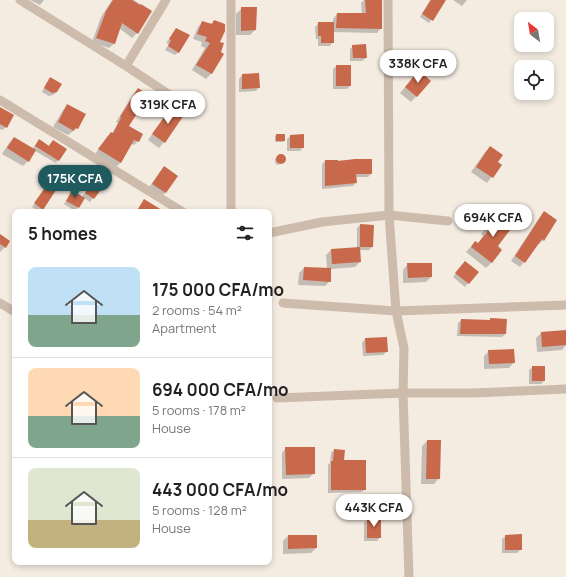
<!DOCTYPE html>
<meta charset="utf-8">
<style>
body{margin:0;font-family:Manrope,sans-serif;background:#f2f2f2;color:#222;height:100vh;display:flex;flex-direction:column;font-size:15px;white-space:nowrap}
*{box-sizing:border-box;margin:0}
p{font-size:13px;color:#767676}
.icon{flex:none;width:22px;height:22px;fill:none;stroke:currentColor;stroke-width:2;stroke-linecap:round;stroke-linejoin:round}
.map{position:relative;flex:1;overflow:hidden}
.sheet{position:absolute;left:12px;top:209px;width:260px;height:356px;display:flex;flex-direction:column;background:#fff;border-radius:8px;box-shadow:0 2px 6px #0003}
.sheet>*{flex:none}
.needle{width:26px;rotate:329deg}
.fabs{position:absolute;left:514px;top:12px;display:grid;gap:8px}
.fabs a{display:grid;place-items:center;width:40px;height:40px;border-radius:8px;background:#fff;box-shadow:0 2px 6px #0003;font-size:20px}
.price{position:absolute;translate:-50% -34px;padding:0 9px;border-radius:14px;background:#fff;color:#222;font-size:13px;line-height:26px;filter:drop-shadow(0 1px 2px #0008)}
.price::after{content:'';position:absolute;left:50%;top:24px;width:12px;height:9px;margin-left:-6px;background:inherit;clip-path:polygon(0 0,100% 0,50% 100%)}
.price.on{background:#1f5a5e;color:#fff}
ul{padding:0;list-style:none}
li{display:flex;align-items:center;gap:12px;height:100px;padding:0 16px}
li+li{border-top:1px solid #e0e0e0}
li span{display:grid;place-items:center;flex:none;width:112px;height:80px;border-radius:8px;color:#555}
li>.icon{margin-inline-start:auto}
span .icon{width:48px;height:48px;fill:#fffc;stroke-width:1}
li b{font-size:17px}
h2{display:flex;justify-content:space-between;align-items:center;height:48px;padding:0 16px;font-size:17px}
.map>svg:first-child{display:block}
</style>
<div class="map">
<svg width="566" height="577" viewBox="0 0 566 577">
<rect width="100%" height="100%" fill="#f4ebe1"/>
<path fill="#0003" d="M30,0H44L40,5Z
M112,0H134L151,12L137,33L132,38L119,28L114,44L109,48L92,42L101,17Z
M364,0H381V28L377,33L333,32V42L330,46H318V39H316L315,27L319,23H333V19L337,14H362L361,3Z
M430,0H445L429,23L420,17Z
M453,0H467L462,6Z
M242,8H256L255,30L250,35H236V14Z
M214,21L219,43V52L223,54L211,74L206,79L192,70L205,48L201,46L202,42L193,39L198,27L203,22L210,25Z
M176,29L179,52L175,55L165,50L169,44L166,43Z
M353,46L366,58L362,61H350V49Z
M336,66L350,86L347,89H333V69Z
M242,75L259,87L256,91L239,92V79Z
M414,77L430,81L411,102L400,93Z
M47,82L57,92L53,95L49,96L42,92Z
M138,89L128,126L138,141L134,145L131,144L120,163L116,167L95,154L107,137L111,133L112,134L118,123L116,122L134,93Z
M68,105L77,128L68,135L53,127L63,110Z
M0,108L6,127L2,130L0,129Z
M172,108L183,115L164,142L159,148L148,140L167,113Z
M276,135L284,141L283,142H275V136Z
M303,135V147L300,151H287V139L290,136Z
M14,138L32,149L39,140L48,146L53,141L58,160L56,163L35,151L28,161L23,166L2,154L9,143Z
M490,147L497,162L501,165L487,183L471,172L485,152Z
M280,155L283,156L284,159L282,163L277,165L275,162V159Z
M371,160V174L368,177H356V182L353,186L322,189V164L325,161Z
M164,167L166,192L160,198L148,189L159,173Z
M96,178L104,184L90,202L84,198L75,211L64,204L72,192L82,197Z
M52,179L42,209L39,212L32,207Z
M144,201L164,212H136Z
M494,213L496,246L492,262L486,268L466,252L475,242L478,244L483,236L481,234L486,228L484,226Z
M540,217L556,220L543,240L539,244L538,243L520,267L511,261Z
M360,225L372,247L369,250H359L360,262L355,267L330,269V281L325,286L298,285L299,273L304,268L327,269L326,255L331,250L357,248V228Z
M0,236L5,247L0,252Z
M408,264L431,277L426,282L403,283V270Z
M461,266L468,283L465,287L453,277Z
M461,320H506L505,334L502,337L457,336L458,323Z
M566,331V345L562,350L537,352L536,338L541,333Z
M365,339L387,351L383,355L363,356L362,343Z
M489,351L514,362L509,368L484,369V356Z
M533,367L544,381L541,384H529V370Z
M427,441H440L439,478L434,484H421L422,446Z
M286,448L314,473L309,478L282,479V453Z
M334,450L365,489L362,492L328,493V465L330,463L331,453Z
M367,520L380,537L377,541H364V523Z
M288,536H316V548L311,553L283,554V541Z
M506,536L520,550L517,553H502V539Z"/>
<path fill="#c8694b" d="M113,0H132L140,5L141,4L152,11L138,34L122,23L115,44L96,38L106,11Z
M365,0H382V29L336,28L337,13H366Z
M431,0H446L433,21L422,14Z
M241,7H257L256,30L241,31Z
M214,20L225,24V31L220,42L224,43L221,52L224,54L212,74L196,65L210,43L205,41L207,37L197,34L202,21L212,24Z
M318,22H334V43H321V36H318Z
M176,28L190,35L179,53L168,46L171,40L169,39Z
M366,44L367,58H353L352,45Z
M336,65H351V86H336Z
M419,70L431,81L417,97L405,87Z
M259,73L260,88L242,89V74Z
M50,77L62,84L57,92L52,93L44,88Z
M138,88L149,95L129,126L143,134L139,142L134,140L121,163L98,149L111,132L113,133L121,118L120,117Z
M67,104L86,114L78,129L75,128L74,131L58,122Z
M172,106L184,115L165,143L152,134Z
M0,107L14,115L7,128L0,124Z
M276,134H285V141H276Z
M304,134V148H290V135Z
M14,137L36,150L29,162L7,148Z
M39,139L49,146L53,140L67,149L59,161L35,146Z
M490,146L503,155L498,162L502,165L493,178L476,167Z
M276 159a5 5 0 1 1 10 0a5 5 0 1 1-10 0Z
M355,159H372V174H356L357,183L325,186V160H338V161Z
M164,166L178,176L166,193L152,184Z
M96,177L106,183L94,199L85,193Z
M52,178L60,184L43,210L34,203Z
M72,190L85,198L79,208L66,201Z
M144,199L165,212H142L138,209Z
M544,211L557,220L544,241L542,239L525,263L515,256Z
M494,212L513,226L498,246L502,250L492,263L471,247L475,241L478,243L488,231L485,229L490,222L488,220Z
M360,224L374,225L373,247H360Z
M0,234L10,241L6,248L0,244Z
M360,247L361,262L332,264L331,249Z
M465,261L479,272L469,284L455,273Z
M407,263H432V277L408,278Z
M304,267L331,268V282L303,280Z
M490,318L507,319L506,334H460L461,319L490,320Z
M566,330V345L542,347L541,332Z
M387,337L388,352L366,353L365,338Z
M514,349L515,363L489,364L488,350Z
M532,366H545V381H532Z
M427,440H441L440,479H426Z
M285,447H315V474L286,475Z
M334,449L345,450L344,460H366V490H331V461H333Z
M367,519H381V538H367Z
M522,534V550H505V535Z
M288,535H317V548L288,549Z"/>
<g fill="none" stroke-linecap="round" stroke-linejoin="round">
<path stroke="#cdbbac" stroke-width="9" d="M20,0L126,66L191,109
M126,66L166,0
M0,100L183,212
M231,212V0
M448,221L389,215L396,311L566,305
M269,233L322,222L389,215L388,0
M0,303L15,312
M283,303L396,311L404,348L403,393L409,577
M277,398L403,393H473L566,389"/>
</g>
</svg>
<div class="fabs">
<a><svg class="needle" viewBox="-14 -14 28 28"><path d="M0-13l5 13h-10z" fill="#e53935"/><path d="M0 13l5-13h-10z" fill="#767676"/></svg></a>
<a><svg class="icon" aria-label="locate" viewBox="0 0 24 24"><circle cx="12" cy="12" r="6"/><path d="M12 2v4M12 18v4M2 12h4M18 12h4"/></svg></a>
</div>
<b class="price" style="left:418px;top:84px">338K CFA</b>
<b class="price" style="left:168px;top:125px">319K CFA</b>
<b class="price on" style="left:75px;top:199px">175K CFA</b>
<b class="price" style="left:493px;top:238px">694K CFA</b>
<b class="price" style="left:374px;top:528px">443K CFA</b>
<section class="sheet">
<h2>5 homes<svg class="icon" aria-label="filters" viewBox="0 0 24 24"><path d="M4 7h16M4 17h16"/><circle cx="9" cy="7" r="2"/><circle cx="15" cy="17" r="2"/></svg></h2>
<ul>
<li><span style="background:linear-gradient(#bfe0f5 60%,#7fa58c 0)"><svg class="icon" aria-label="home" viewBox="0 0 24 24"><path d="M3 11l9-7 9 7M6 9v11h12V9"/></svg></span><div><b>175 000 CFA/mo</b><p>2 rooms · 54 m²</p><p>Apartment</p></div></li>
<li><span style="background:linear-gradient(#ffd9b3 60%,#7fa58c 0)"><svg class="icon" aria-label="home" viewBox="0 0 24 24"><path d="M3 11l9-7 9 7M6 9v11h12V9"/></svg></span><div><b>694 000 CFA/mo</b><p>5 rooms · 178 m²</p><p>House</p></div></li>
<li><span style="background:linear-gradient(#dfe7d0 65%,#c2b280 0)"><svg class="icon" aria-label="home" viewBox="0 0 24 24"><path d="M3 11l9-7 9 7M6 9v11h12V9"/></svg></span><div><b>443 000 CFA/mo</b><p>5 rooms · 128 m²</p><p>House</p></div></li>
</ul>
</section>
</div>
